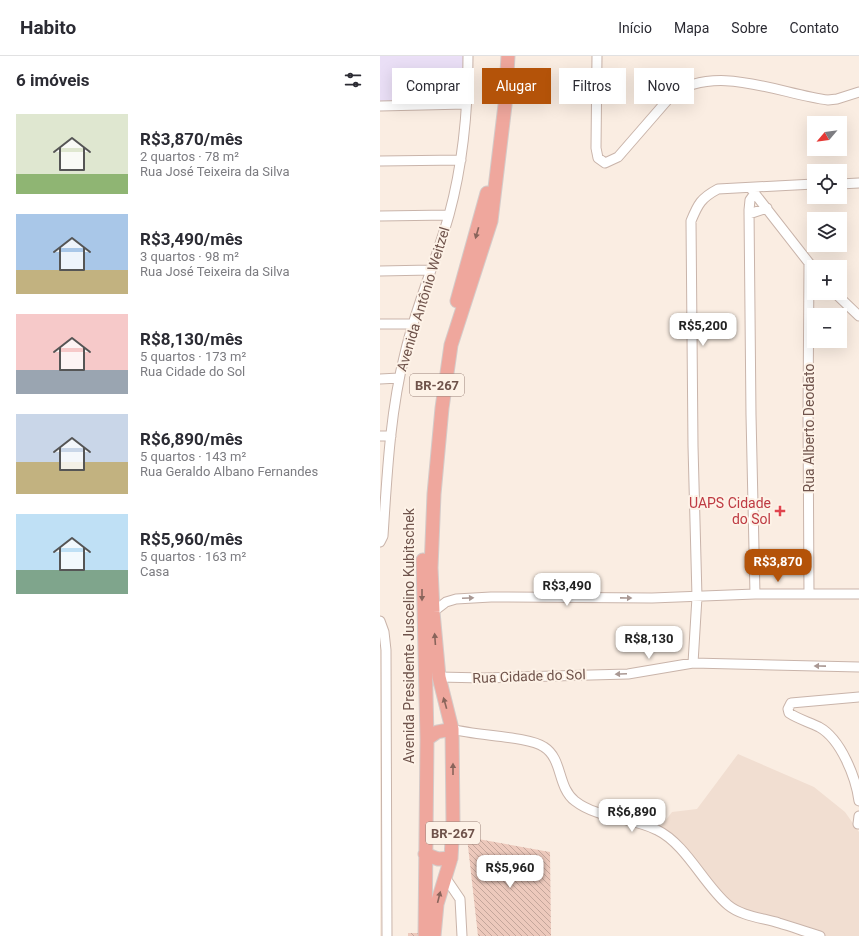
<!DOCTYPE html>
<html lang="pt">
<meta charset="utf-8">
<style>
body{margin:0;font-family:Roboto,sans-serif;background:#f2f2f3;color:#2b2b33;height:100vh;display:flex;flex-direction:column;font-size:15px;white-space:nowrap}
*{box-sizing:border-box;margin:0}
p{font-size:13px;color:#7c7c81}
.icon{flex:none;width:22px;height:22px;fill:none;stroke:currentColor;stroke-width:2;stroke-linecap:round;stroke-linejoin:round}
.map{position:relative;flex:1;overflow:hidden}
.side{display:flex;flex-direction:column;background:#fff;width:380px}
.side>*{flex:none}
.top-card{position:absolute;left:12px;top:12px;width:380px;height:36px;display:flex;gap:8px}
.needle{width:26px;rotate:241deg}
.controls{position:absolute;left:427px;top:60px;display:grid;gap:8px}
.controls a{display:grid;place-items:center;width:40px;height:40px;border-radius:0px;background:#fff;box-shadow:0 4px 16px #0002;font-size:20px}
.price{position:absolute;translate:-50% -34px;padding:0 9px;border-radius:8px;background:#fff;color:#222;font-size:13px;line-height:26px;filter:drop-shadow(0 1px 2px #0008)}
.price::after{content:'';position:absolute;left:50%;top:24px;width:12px;height:9px;margin-left:-6px;background:inherit;clip-path:polygon(0 0,100% 0,50% 100%)}
.price.active{background:#b45309;color:#fff}
ul{padding:0;list-style:none}
li{display:flex;align-items:center;gap:12px;height:100px;padding:0 16px}
li span{display:grid;place-items:center;flex:none;width:112px;height:80px;border-radius:0px;color:#555}
li>.icon{margin-inline-start:auto}
span .icon{width:48px;height:48px;fill:#fffc;stroke-width:1}
li b{font-size:17px}
h2{display:flex;justify-content:space-between;align-items:center;height:48px;padding:0 16px;font-size:17px}
.chip{padding:0 14px;border-radius:0px;background:#fff;box-shadow:0 4px 16px #0002;font-size:14px;line-height:36px}
.chip.active{background:#b45309;color:#fff}
header{display:flex;align-items:center;gap:24px;box-sizing:border-box;height:56px;padding:0 20px;background:#fff;border-bottom:1px solid #e1e1e2}
header strong{font-size:19px}
nav{display:flex;gap:22px;margin-inline-start:auto;font-size:14px}
main{display:flex;flex:1;min-height:0}
.map>svg:first-child{display:block}
</style>
<header>
<strong>Habito</strong>
<nav><a>Início</a><a>Mapa</a><a>Sobre</a><a>Contato</a></nav>
</header>
<main>
<section class="side">
<h2>6 imóveis<svg class="icon" aria-label="filters" viewBox="0 0 24 24"><path d="M4 7h16M4 17h16"/><circle cx="9" cy="7" r="2"/><circle cx="15" cy="17" r="2"/></svg></h2>
<ul>
<li><span style="background:linear-gradient(#dfe7d0 75%,#8fb573 0)"><svg class="icon" aria-label="home" viewBox="0 0 24 24"><path d="M3 11l9-7 9 7M6 9v11h12V9"/></svg></span><div><b>R$3,870/mês</b><p>2 quartos · 78 m²</p><p>Rua José Teixeira da Silva</p></div></li>
<li><span style="background:linear-gradient(#a9c7e8 70%,#c2b280 0)"><svg class="icon" aria-label="home" viewBox="0 0 24 24"><path d="M3 11l9-7 9 7M6 9v11h12V9"/></svg></span><div><b>R$3,490/mês</b><p>3 quartos · 98 m²</p><p>Rua José Teixeira da Silva</p></div></li>
<li><span style="background:linear-gradient(#f6c9c9 70%,#9aa5b1 0)"><svg class="icon" aria-label="home" viewBox="0 0 24 24"><path d="M3 11l9-7 9 7M6 9v11h12V9"/></svg></span><div><b>R$8,130/mês</b><p>5 quartos · 173 m²</p><p>Rua Cidade do Sol</p></div></li>
<li><span style="background:linear-gradient(#c9d6e8 60%,#c2b280 0)"><svg class="icon" aria-label="home" viewBox="0 0 24 24"><path d="M3 11l9-7 9 7M6 9v11h12V9"/></svg></span><div><b>R$6,890/mês</b><p>5 quartos · 143 m²</p><p>Rua Geraldo Albano Fernandes</p></div></li>
<li><span style="background:linear-gradient(#bfe0f5 70%,#7fa58c 0)"><svg class="icon" aria-label="home" viewBox="0 0 24 24"><path d="M3 11l9-7 9 7M6 9v11h12V9"/></svg></span><div><b>R$5,960/mês</b><p>5 quartos · 163 m²</p><p>Casa</p></div></li>
</ul>
</section>
<div class="map">
<svg width="479" height="880" viewBox="0 0 479 880">
<defs>
<pattern id="building-back-hatch" width="6" height="6" patternUnits="userSpaceOnUse"><rect width="6" height="6" fill="#edc9bc"/><path d="M-1 5l2 2M0 0l6 6M5-1l2 2" fill="none" stroke="#c4a69b"/></pattern>
</defs>
<rect width="100%" height="100%" fill="#faede2"/>
<path fill="#f1ded1" d="M358,698L434,731L465,756L479,776V880H437L346,848L279,773L292,756L317,753Z"/>
<path fill="#eadff6" d="M0,0H84L83,44L0,47Z"/>
<path fill="url(#building-back-hatch)" d="M87,781L170,796L171,880H98Z
M28,877H41V880H28Z"/>
<g fill="none" stroke-linecap="round" stroke-linejoin="round">
<defs>
<path id="minor" d="M217,0L216,92L218,102L225,107L238,101L291,40C334,6 400,38 448,44L457,43L479,36
M0,50L86,48
M0,105L81,104
M460,128L479,127
M372,134L433,212
M375,137L370,144L369,154L371,359L375,538
M369,158L387,152
M0,160L69,159
M429,207L428,358L429,538
M0,215L51,214
M455,237L479,260
M0,268H32
M0,323L19,322
M0,380H11
M0,486L3,480C7,419 10,356 25,297C36,250 56,205 69,159C83,108 88,53 88,0
M53,556L66,546L76,543L111,541L272,542L375,538H479
M0,565L4,576L6,594L7,880
M313,607L317,541L313,390L311,165C318,148 321,142 338,133L434,128
M59,621L104,622L248,618L313,607L479,611
M479,641L411,647L408,653L409,657C418,663 429,666 439,671C461,683 476,722 479,745
M72,673C96,680 148,680 164,691C183,703 177,731 195,745C218,763 252,761 277,774C306,788 324,829 348,849C361,860 383,862 399,867C413,871 426,876 440,880
M478,768L479,760
M65,821L80,843L82,880"/>
<path id="highway" d="M77,245L107,137
M43,504L47,683L45,880
M47,683L57,676L72,673
M45,798L58,803L71,802
M54,880L57,848L71,802L73,767L72,673L59,621L53,556L51,512L54,438L62,352L71,289L111,165L125,49L128,0"/>
</defs>
<use href="#minor" stroke="#c9b4aa" stroke-width="11"/>
<use href="#highway" stroke="#d4cbc9" stroke-width="15"/>
<use href="#minor" stroke="#fff" stroke-width="9"/>
<use href="#highway" stroke="#efa79d" stroke-width="13"/>
</g>
<defs><path id="oneway-solid" d="M-6-.8H1V-3.2L6.5 0L1 3.2V.8H-6Z"/></defs>
<g fill="#89645b">
<use href="#oneway-solid" transform="translate(97 177) rotate(106)"/>
<use href="#oneway-solid" transform="translate(42 539) rotate(90)"/>
<use href="#oneway-solid" transform="translate(55 583) rotate(-94)"/>
<use href="#oneway-solid" transform="translate(65 647) rotate(-106)"/>
<use href="#oneway-solid" transform="translate(73 713) rotate(-90)"/>
<use href="#oneway-solid" transform="translate(59 841) rotate(-76)"/>
</g>
<g fill="#a99893">
<use href="#oneway-solid" transform="translate(88 542) rotate(-3)"/>
<use href="#oneway-solid" transform="translate(246 542) rotate(1)"/>
<use href="#oneway-solid" transform="translate(440 610) rotate(-179)"/>
<use href="#oneway-solid" transform="translate(241 618) rotate(178)"/>
</g>
<path fill="#e0444e" stroke="#fdf2e7" stroke-width="1.5" d="M398 449h4v4h4v4h-4v4h-4v-4h-4v-4h4z"/>
<g text-anchor="middle" stroke-width="4" stroke-linejoin="round" paint-order="stroke">
<g fill="#fdf2e7" stroke="#9a837a" stroke-width="1">
<rect x="30" y="318" width="54" height="22" rx="3"/>
<rect x="46" y="766" width="54" height="22" rx="3"/>
</g>
<g font-size="13" font-weight="bold" fill="#6f534b">
<text x="57" y="334">BR-267</text>
<text x="73" y="782">BR-267</text>
</g>
<g font-size="14" fill="#6f534b" stroke="#fdf2e7">
<text transform="translate(43 243) rotate(-73)" y="5">Avenida Antônio Weitzel</text>
<text transform="translate(429 372) rotate(-90)" y="5">Rua Alberto Deodato</text>
<text transform="translate(29 580) rotate(-90)" y="5">Avenida Presidente Juscelino Kubitschek</text>
<text transform="translate(149 620) rotate(-2)" y="5">Rua Cidade do Sol</text>
</g>
<g font-size="14" fill="#be3a42" stroke="#fdf2e7" text-anchor="end">
<text x="391" y="452">UAPS Cidade<tspan x="391" dy="16">do Sol</tspan></text>
</g>
</g>
</svg>
<div class="controls">
<a><svg class="needle" viewBox="-14 -14 28 28"><path d="M0-13l5 13h-10z" fill="#e53935"/><path d="M0 13l5-13h-10z" fill="#7c7c81"/></svg></a>
<a><svg class="icon" aria-label="locate" viewBox="0 0 24 24"><circle cx="12" cy="12" r="6"/><path d="M12 2v4M12 18v4M2 12h4M18 12h4"/></svg></a>
<a><svg class="icon" aria-label="layers" viewBox="0 0 24 24"><path d="M12 4l9 5-9 5-9-5zM3 14l9 5 9-5"/></svg></a>
<a>+</a>
<a>−</a>
</div>
<b class="price" style="left:323px;top:291px">R$5,200</b>
<b class="price active" style="left:398px;top:527px">R$3,870</b>
<b class="price" style="left:187px;top:551px">R$3,490</b>
<b class="price" style="left:269px;top:604px">R$8,130</b>
<b class="price" style="left:252px;top:777px">R$6,890</b>
<b class="price" style="left:130px;top:833px">R$5,960</b>
<div class="top-card">
<a class="chip">Comprar</a>
<a class="chip active">Alugar</a>
<a class="chip">Filtros</a>
<a class="chip">Novo</a>
</div>
</div>
</main>
